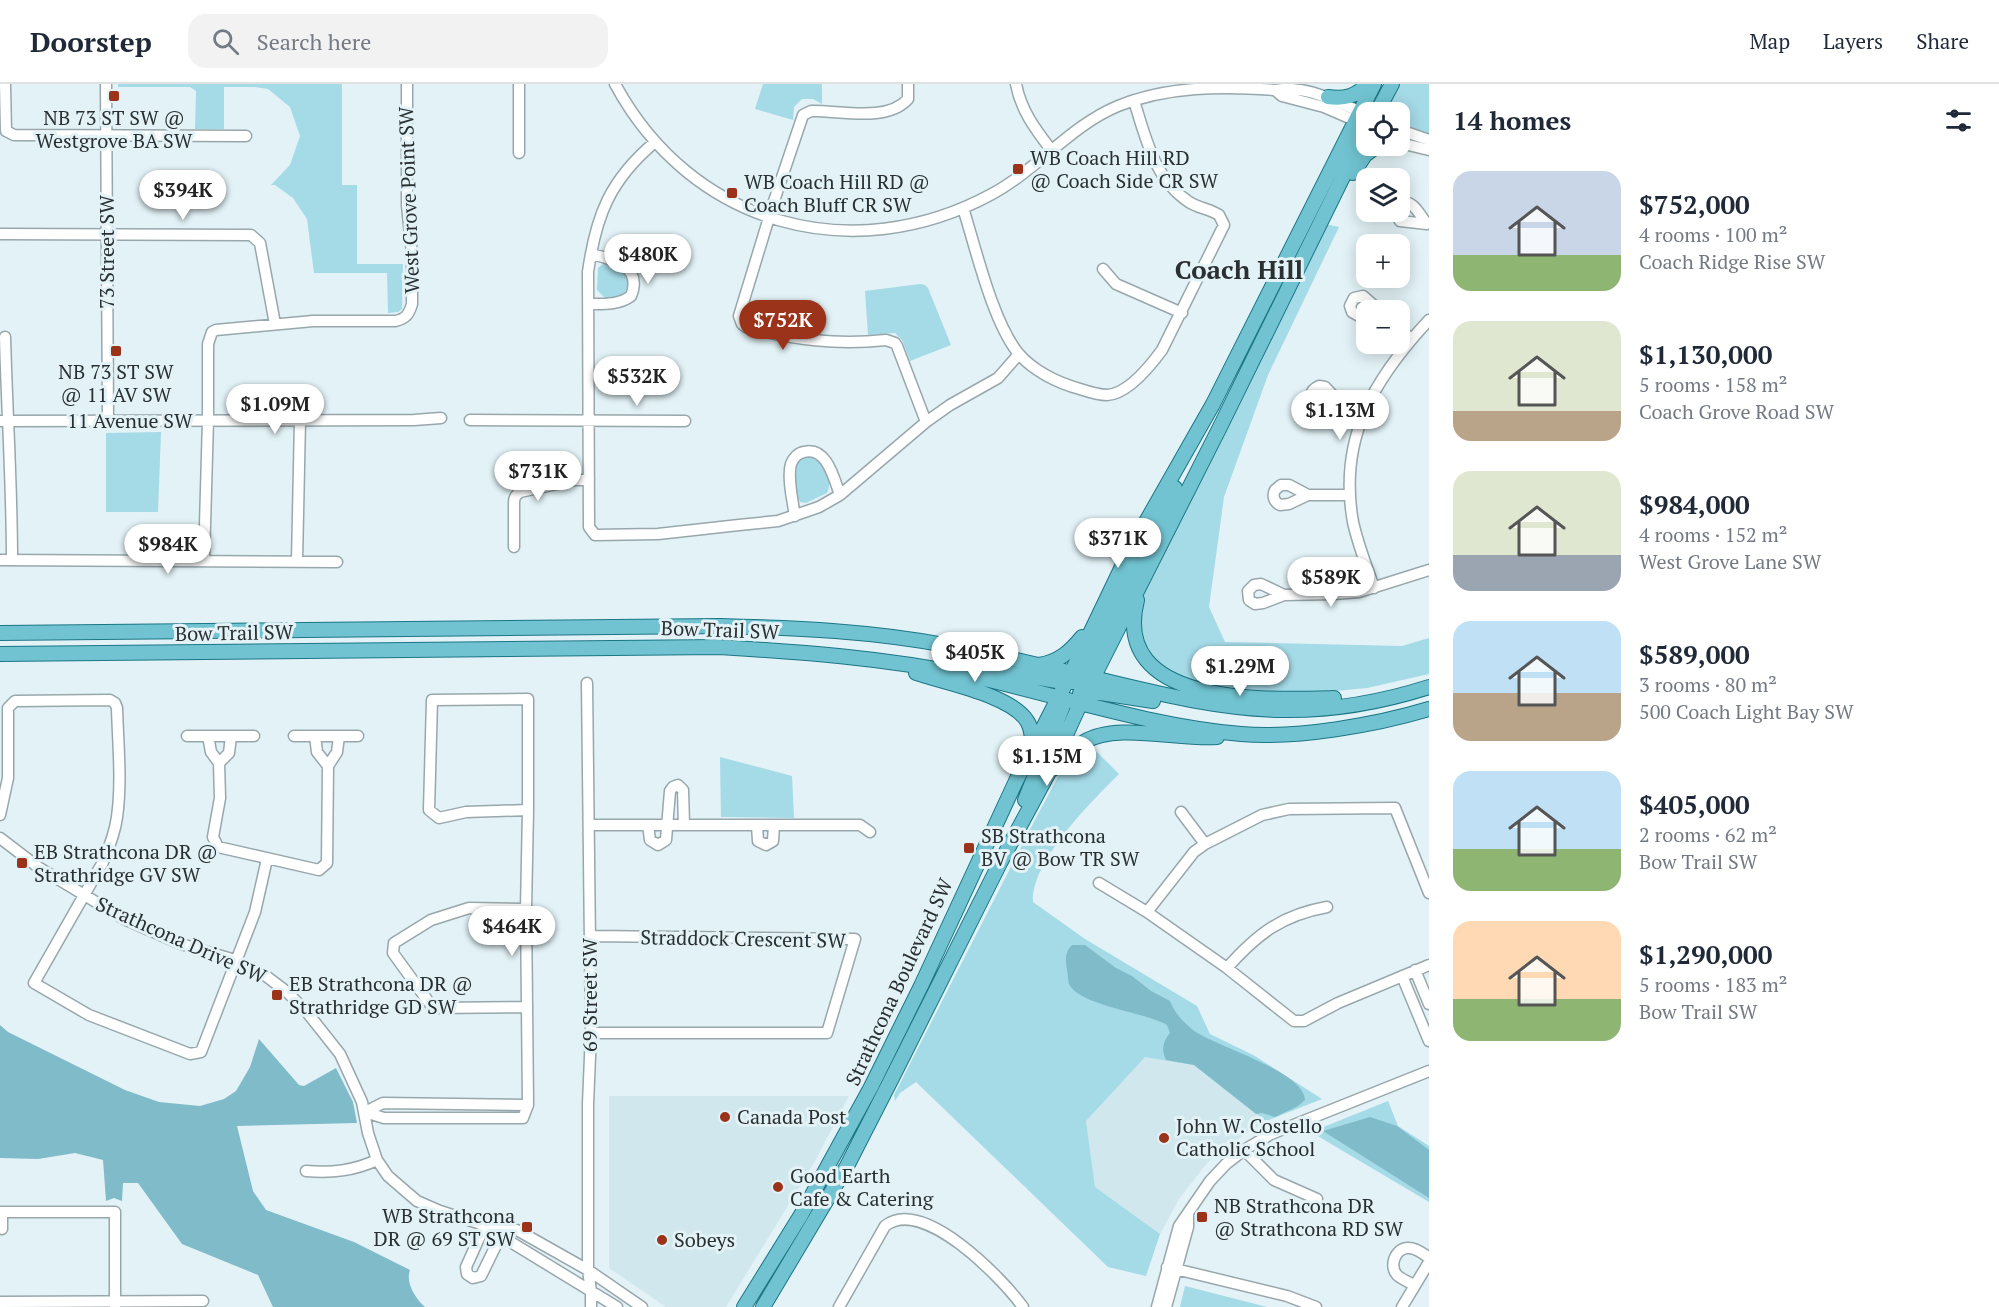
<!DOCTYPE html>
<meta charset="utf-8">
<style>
body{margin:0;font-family:"PT Serif",serif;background:#f2f2f3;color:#1f2937;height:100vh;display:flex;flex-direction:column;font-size:22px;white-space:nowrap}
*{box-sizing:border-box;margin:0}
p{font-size:20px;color:#747a83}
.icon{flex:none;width:33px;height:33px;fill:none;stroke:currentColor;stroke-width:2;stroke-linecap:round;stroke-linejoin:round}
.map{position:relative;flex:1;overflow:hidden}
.details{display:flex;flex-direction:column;background:#fff;width:570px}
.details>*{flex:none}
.tools{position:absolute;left:1356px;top:18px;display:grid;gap:12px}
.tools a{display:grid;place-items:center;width:54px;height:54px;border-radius:12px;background:#fff;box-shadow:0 3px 15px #0003;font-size:30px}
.price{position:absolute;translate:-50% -51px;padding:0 14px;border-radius:21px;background:#fff;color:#222;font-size:20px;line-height:39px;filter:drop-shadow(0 2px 3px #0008)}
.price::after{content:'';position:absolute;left:50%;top:36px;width:18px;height:14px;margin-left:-9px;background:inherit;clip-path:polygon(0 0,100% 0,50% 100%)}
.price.selected{background:#9b331a;color:#fff}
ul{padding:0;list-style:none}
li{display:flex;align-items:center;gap:18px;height:150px;padding:0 24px}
li span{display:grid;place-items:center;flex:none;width:168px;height:120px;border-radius:18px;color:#555}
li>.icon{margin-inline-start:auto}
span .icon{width:72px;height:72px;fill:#fffc;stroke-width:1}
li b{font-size:26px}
h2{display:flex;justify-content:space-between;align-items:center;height:72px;padding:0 24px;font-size:26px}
header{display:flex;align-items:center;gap:36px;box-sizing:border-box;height:84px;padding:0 30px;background:#fff;border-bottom:2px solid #e0e1e3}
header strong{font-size:28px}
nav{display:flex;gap:33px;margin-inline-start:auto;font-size:21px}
.search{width:420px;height:54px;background:#f2f2f3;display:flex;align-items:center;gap:15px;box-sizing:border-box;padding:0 21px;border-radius:18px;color:#747a83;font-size:22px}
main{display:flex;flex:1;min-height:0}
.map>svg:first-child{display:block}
</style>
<header>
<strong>Doorstep</strong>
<div class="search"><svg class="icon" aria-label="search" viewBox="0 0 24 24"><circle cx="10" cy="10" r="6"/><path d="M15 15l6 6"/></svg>Search here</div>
<nav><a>Map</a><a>Layers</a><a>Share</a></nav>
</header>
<main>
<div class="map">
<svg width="1429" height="1223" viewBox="0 0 1429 1223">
<rect width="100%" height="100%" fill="#e2f2f6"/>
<path fill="#cfe7ed" d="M1145,972L1194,981L1266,1037L1227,1062L1207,1079L1179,1115L1160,1150L1095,1103L1086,1037Z
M609,1012H849L815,1077L726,1223H666L609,1184Z"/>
<path fill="#a5dae7" d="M118,0H342V101H357V180H403L402,225L398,228L388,229L387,189H314L307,135L293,114L275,101H271L290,81L300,52L290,23L268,5L255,3H224V45H195L196,7L190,3H118Z
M763,0H822V20L813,15H802L794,23L793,36L755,25Z
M1397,0H1429V49L1400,41V28H1387V24Z
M1325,140L1339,143L1268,291L1224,413L1209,523L1225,558L1402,562L1429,554V590L1367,604L1325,608H1279L1201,601L1174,593L1142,564L1137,531L1142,514Z
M603,180H611L627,192C630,202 627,208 620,214H605L597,206L598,184Z
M920,200L925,201L928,204L951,261L910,277L902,256L895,249L868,251L865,207Z
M161,348L158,428H106V349Z
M809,370C822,378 834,393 827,409L806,419L800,418C795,408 791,383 800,375C802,373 806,371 809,370Z
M1084,664L1086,667L1093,664L1119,690C1091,718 1031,777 1033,818L1085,855L1197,922L1210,950L1255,972L1322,1015L1266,1037L1194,981L1145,973L1086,1037L1095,1103L1160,1150L1146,1192L1108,1183L916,998L900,1009L895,1017L894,1011L1038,730L1063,684Z
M720,673L792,692L794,734L721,733Z
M1388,1017L1398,1042L1429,1062V1118L1311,1048Z
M1185,1202L1267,1223H1180Z"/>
<path fill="#80bbc9" d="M1072,861H1085L1116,884L1132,892L1151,907L1170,917C1174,928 1183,938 1193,946C1216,963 1304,987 1305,1016L1298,1022L1275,1033L1262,1029L1256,1030L1194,981L1166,976C1161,966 1163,957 1170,949L1167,941C1145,928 1080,922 1069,900C1068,897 1068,890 1067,886C1065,876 1065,868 1072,861Z
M0,941L8,948L125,1006L159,1018L200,1022L224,1015L236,1007L250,983L259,955L299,1001L304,1002L336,984L353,1018L357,1039L237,1042L253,1107L266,1126L354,1158L410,1186C405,1199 416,1215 425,1223H273L258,1191L182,1160L138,1099H123L122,1117L114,1114L106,1117L103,1076L75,1069L38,1075L0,1074Z
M1370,1033L1397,1042L1429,1066V1114L1323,1047Z"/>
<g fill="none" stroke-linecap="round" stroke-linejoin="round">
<defs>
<path id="minor" d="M5,0L6,47L14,51L246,52
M106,0L108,337
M519,0V69
M615,0C691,141 852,186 992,110C1038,85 1070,42 1118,22C1167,2 1223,2 1275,6C1307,0 1338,19 1366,30
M908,0V15C887,39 838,26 811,27L803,31L774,117L739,232L742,240L746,243C795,256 836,261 886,256L895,259L897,262L926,338
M1016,0C1021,27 1036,46 1052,67
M1275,6L1282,12L1324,23L1361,39
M1400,46L1429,56
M655,58C610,96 596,131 588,188L589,443L595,451L658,450L739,441L778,437L819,423L840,411L926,338L950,321L998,294L1019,270
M1400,59L1429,66
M963,124C976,165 992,236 1018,269C1033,287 1058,299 1080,305C1089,308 1098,311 1107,311C1128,310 1151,281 1162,266L1224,141L1219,131C1210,125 1198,124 1189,118C1154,95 1146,54 1134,17
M1395,128L1400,137L1427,140C1419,130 1413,115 1400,119
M0,150L251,151L260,159L275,240
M1103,185L1116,200L1182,229
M589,220C604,220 619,221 631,212C643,182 613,175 591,170
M1366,231L1359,232L1352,228L1350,222L1354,214L1363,212L1379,226
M1400,245L1411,255
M5,253C7,328 12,402 12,476
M1319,302L1325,303L1341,320L1315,321C1308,315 1310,306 1319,302Z
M1341,320L1364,329
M470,336L685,337
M0,337L414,336L441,334
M1281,401H1289L1308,411L1289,420L1280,421C1274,418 1272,412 1275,406Z
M1308,411H1350
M795,432C793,419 787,393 791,380C793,374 798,369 804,368C827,362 834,395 840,411
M514,463V419C514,413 516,411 520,408L575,396H589
M0,476L337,478
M204,476L208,336V260L212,248L216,246L313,237H395C406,235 409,230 412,220V170L407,121V0
M297,477L300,336
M1261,500L1284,511L1263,519L1255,520L1249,516L1248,507L1254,501Z
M1374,504C1367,483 1358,461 1353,438C1338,354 1374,295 1429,236
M1284,511L1334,510L1359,508L1429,486
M587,599L591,949L588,1020V1186L591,1207V1223
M528,615V726L466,728L439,734L429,726L432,616Z
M187,652H254
M208,652L211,668L219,679L220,714L213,753L218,763L319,786L327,779L328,682L337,668L339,652
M294,652H358
M315,652L317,668L328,682
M219,679L229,669L231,652
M1181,728L1205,760
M0,731L8,694V624L15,617L110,616L115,619L117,624C118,660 122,698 117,733C115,749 109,764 103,778L34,899L89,931L190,970L201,968L255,828L267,775
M589,741H860L870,748
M648,741L650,756L658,761L666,756L670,707L673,703L678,701L683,706L684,741
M757,741L758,757L766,761L773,757L774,741
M0,754L38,783L124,835L181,860L235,876L266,892L287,908L306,927L340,970L362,1018L368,1049L377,1076L388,1092L417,1117L440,1127L503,1147L517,1146L588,1186L642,1223
M1099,799L1147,828L1227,884L1294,937H1304L1338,919L1429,881
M526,825L469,824L431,836L394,859L393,869L433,924L526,923
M1147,828L1194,768L1205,760L1262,731L1289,725L1395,724L1429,809
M590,852L855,855L827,949H591
M1227,884C1257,850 1282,831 1327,823
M1415,886L1429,920
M1402,892L1429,957
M365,1028L384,1034H523L528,1021L526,825L528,726
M365,1028L383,1019L528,1021
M1244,1066L1274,1096L1317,1115
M306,1087C332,1089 353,1087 377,1076
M0,1128H115V1223
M485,1141L466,1183L467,1190L473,1194L481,1192L503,1147
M2,1145V1128
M503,1147L509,1157L617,1223
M1167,1183L1287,1212L1316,1223
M1414,1201C1409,1198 1401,1195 1397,1191C1389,1182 1395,1165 1407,1164C1415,1163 1423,1169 1429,1174
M0,1218L203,1217
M839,1223L885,1142C923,1112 1002,1194 1023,1223
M1157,1223L1179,1142L1210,1097L1226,1080L1244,1066L1271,1050L1429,987
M1166,1223L1188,1143V1130
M1402,1223L1429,1178"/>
<path id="major" d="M1328,13C1344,15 1356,13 1367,0
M1377,28L1392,0
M1353,89L1365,71L1377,62
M1137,516C1110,623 1268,616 1334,614
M0,549L720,542C799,544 872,547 951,562C1003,572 1055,585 1106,597C1164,611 1221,625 1281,626C1331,627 1382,618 1429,603
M0,570L719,563C802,568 885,574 967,591C1058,611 1148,642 1241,650C1296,655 1376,641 1429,625
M954,580L1057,597L1074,598
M1039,581C1058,578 1070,568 1082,553
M916,589C945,599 1011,611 1027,637C1032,644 1032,655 1033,664
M1082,601L1087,585L1175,404
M1080,609H1101L1153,617
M1053,685C1063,676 1073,665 1084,658C1116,638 1178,656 1217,653
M1025,716L1065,617
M744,1223L801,1131L871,1003L921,902L1016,697L1075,581L1130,466L1213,320L1374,0
M763,1223L847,1082L892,994L1000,779L1049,688L1081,618L1220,343L1366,46"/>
</defs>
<use href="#minor" stroke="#98a7ab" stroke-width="13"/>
<use href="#major" stroke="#1b7686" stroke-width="16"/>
<use href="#minor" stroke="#fff" stroke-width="10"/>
<use href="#major" stroke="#71c3d1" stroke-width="14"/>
</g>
<g fill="#9b331a" stroke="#e2f2f6" stroke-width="2">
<rect x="108" y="6" width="12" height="12" rx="3"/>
<rect x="1012" y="79" width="12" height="12" rx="3"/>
<rect x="726" y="103" width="12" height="12" rx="3"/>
<rect x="110" y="261" width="12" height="12" rx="3"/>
<rect x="963" y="758" width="12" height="12" rx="3"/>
<rect x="16" y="773" width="12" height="12" rx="3"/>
<rect x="271" y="905" width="12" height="12" rx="3"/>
<circle cx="725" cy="1033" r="6"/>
<circle cx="1164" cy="1054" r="6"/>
<circle cx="778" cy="1103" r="6"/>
<rect x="1196" y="1127" width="12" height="12" rx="3"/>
<rect x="521" y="1137" width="12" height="12" rx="3"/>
<circle cx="662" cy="1156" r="6"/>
</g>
<g text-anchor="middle" stroke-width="6" stroke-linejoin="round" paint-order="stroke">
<g font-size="20" fill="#2a3032" stroke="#e2f2f6" text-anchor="start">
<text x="114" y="41" text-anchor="middle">NB 73 ST SW @<tspan x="114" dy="23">Westgrove BA SW</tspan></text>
<text x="1030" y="81">WB Coach Hill RD<tspan x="1030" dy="23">@ Coach Side CR SW</tspan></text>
<text x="744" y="105">WB Coach Hill RD @<tspan x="744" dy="23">Coach Bluff CR SW</tspan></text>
<text x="116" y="295" text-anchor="middle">NB 73 ST SW<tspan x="116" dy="23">@ 11 AV SW</tspan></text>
<text x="981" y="759">SB Strathcona<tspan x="981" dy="23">BV @ Bow TR SW</tspan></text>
<text x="34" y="775">EB Strathcona DR @<tspan x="34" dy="23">Strathridge GV SW</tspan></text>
<text x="289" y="907">EB Strathcona DR @<tspan x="289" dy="23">Strathridge GD SW</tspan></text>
<text x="737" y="1040">Canada Post</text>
<text x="1176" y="1049">John W. Costello<tspan x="1176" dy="23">Catholic School</tspan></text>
<text x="790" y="1099">Good Earth<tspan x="790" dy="23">Cafe &amp; Catering</tspan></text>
<text x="1214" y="1129">NB Strathcona DR<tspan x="1214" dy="23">@ Strathcona RD SW</tspan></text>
<text x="515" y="1139" text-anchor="end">WB Strathcona<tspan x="515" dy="23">DR @ 69 ST SW</tspan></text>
<text x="674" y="1163">Sobeys</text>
</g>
<g font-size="20" fill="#2a3032" stroke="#e2f2f6">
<text transform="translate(409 116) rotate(-92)" y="7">West Grove Point SW</text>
<text transform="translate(107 168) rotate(-90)" y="7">73 Street SW</text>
<text x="130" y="344">11 Avenue SW</text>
<text transform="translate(720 546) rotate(2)" y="7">Bow Trail SW</text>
<text transform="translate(234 549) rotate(-1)" y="7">Bow Trail SW</text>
<text transform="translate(743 855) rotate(1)" y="7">Straddock Crescent SW</text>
<text transform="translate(181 856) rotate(24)" y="7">Strathcona Drive SW</text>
<text transform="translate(899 898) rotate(-65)" y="7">Strathcona Boulevard SW</text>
<text transform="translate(590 911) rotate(-90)" y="7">69 Street SW</text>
</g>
<g font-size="26" font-weight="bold" fill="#2a3032" stroke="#e2f2f6">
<text x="1239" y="195">Coach Hill</text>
</g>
</g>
</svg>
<div class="tools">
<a><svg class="icon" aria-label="locate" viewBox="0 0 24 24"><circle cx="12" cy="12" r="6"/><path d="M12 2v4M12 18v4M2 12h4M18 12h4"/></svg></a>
<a><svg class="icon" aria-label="layers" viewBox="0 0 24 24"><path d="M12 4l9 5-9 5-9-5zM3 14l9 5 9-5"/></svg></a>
<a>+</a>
<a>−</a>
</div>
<b class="price" style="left:183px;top:137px">$394K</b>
<b class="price" style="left:648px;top:201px">$480K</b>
<b class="price selected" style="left:783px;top:267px">$752K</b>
<b class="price" style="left:637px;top:323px">$532K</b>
<b class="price" style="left:275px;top:351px">$1.09M</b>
<b class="price" style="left:1340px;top:357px">$1.13M</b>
<b class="price" style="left:538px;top:418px">$731K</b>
<b class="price" style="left:1118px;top:485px">$371K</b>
<b class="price" style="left:168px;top:491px">$984K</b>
<b class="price" style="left:1331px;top:524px">$589K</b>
<b class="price" style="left:975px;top:599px">$405K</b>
<b class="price" style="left:1240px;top:613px">$1.29M</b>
<b class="price" style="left:1047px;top:703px">$1.15M</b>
<b class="price" style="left:512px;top:873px">$464K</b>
</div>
<section class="details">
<h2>14 homes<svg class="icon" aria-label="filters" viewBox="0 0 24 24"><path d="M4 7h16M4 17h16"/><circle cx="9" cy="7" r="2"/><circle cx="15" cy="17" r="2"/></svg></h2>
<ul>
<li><span style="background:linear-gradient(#c9d6e8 70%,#8fb573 0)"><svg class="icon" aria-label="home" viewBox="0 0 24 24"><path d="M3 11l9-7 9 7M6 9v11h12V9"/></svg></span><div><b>$752,000</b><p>4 rooms · 100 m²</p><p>Coach Ridge Rise SW</p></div></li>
<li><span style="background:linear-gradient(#dfe7d0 75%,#b9a48a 0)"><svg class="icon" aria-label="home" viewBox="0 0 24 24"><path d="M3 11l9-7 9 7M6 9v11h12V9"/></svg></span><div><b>$1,130,000</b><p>5 rooms · 158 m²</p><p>Coach Grove Road SW</p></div></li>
<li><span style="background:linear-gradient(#dfe7d0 70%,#9aa5b1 0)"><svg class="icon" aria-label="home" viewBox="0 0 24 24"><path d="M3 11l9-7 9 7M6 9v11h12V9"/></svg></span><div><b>$984,000</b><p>4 rooms · 152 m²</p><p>West Grove Lane SW</p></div></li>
<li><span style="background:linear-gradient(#bfe0f5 60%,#b9a48a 0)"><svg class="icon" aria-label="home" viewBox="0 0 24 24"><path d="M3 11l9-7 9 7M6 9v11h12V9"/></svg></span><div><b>$589,000</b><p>3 rooms · 80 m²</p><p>500 Coach Light Bay SW</p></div></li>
<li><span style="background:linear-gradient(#bfe0f5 65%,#8fb573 0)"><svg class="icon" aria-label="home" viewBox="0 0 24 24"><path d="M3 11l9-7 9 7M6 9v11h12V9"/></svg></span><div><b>$405,000</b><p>2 rooms · 62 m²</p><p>Bow Trail SW</p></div></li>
<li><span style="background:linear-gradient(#ffd9b3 65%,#8fb573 0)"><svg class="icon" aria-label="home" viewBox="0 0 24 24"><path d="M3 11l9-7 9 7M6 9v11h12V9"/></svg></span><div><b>$1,290,000</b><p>5 rooms · 183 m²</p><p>Bow Trail SW</p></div></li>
</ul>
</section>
</main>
